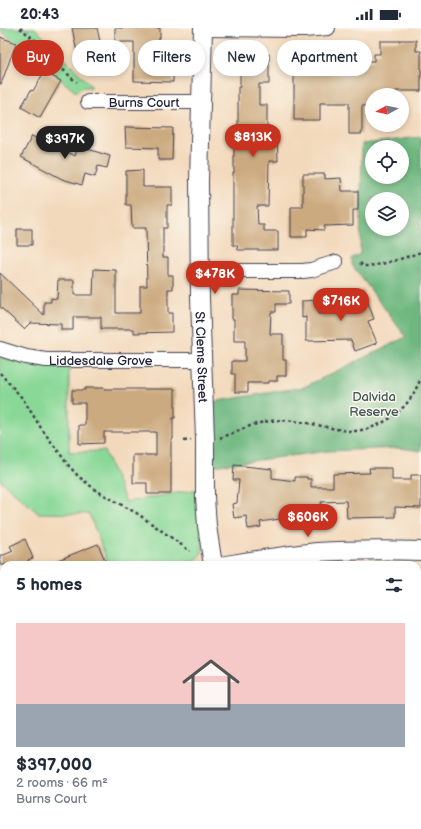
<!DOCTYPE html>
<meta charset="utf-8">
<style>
body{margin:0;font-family:"Balsamiq Sans",sans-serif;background:#f6f6f7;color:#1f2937;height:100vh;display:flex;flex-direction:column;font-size:15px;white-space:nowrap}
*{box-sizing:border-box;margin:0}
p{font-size:13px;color:#747a83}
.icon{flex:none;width:22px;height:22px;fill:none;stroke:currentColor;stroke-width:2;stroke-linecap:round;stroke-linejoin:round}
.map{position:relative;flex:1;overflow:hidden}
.details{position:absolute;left:0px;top:533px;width:421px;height:268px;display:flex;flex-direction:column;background:#fff;border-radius:12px 12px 0 0;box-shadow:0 2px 6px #0003}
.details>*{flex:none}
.hud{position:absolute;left:12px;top:12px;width:397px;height:36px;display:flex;gap:8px}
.needle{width:26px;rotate:262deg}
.buttons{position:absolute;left:365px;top:60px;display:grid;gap:8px}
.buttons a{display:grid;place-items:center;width:44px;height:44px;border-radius:50%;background:#fff;box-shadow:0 2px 6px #0003;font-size:20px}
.price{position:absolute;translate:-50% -34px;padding:0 9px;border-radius:14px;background:#c8321e;color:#fff;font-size:13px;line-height:26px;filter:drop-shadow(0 1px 2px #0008)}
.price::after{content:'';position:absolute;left:50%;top:24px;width:12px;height:9px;margin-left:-6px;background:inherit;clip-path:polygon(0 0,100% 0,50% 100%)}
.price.current{background:#222;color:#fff}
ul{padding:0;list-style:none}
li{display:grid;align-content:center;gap:8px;height:212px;padding:0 16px}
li+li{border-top:1px solid #e0e1e3}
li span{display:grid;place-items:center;height:124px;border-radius:0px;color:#555}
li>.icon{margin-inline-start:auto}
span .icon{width:72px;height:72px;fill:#fffc;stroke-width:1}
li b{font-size:17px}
h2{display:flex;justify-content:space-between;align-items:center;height:48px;padding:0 16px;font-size:17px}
.pill{padding:0 14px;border-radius:18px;background:#fff;box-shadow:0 2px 6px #0003;font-size:14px;line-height:36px}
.pill.current{background:#c8321e;color:#fff}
.status{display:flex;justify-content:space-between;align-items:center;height:28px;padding:0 20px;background:#fff;direction:ltr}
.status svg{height:11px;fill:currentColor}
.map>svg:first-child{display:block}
</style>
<div class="status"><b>20:43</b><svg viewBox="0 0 49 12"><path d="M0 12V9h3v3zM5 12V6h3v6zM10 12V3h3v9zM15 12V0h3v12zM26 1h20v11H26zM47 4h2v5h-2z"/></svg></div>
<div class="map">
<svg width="421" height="801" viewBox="0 0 421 801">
<rect width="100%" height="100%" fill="#fbf7ec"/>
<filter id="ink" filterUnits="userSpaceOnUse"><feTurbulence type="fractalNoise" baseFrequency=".025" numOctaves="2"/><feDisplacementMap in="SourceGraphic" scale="8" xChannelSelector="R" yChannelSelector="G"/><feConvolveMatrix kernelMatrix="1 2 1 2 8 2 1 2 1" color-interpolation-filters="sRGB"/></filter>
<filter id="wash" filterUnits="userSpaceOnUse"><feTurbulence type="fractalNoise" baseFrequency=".012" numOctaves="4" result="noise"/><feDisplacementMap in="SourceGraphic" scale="16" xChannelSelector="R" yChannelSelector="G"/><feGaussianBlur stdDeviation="0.9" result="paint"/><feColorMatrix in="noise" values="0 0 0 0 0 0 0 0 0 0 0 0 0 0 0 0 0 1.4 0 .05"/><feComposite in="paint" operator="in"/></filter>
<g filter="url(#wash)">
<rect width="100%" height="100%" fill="#f3d9bc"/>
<path fill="#89d897" stroke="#567d69" d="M0,0H35L47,12L92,59H83L76,64L0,2Z
M0,328C22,338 45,338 69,339V424L104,423L126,474L199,461L203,521C200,534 191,534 180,537H109L89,486L38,485L0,452Z
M421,600V661L417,662V602Z
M4,701V797H82L80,801H0V704Z"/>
<path fill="#6eb880" stroke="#486d5e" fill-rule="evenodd" d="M421,109V423L400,420L328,423L212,438L211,374L304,359L406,309L352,237V230L360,226L362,116ZM372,119H402V149H372ZM372,171H402V201H372Z"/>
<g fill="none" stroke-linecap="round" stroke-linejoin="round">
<path stroke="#59b0d6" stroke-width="4" d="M417,632L421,631
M0,758L4,753"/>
</g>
<g id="blocks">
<path fill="#ccaa80" d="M72,0H97L103,27L90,30L89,22L77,24Z
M115,0H160V10H159V40H173V54L134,53V14H115Z
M0,9L16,15L1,56H0Z
M400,12H416V23H421V63H396V67H372V78H362V106H349V75H320V92H294V32H315L314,27H343V33H374V26H380V13H400Z
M240,26H269V56H259V77H267V104L277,103L278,133H269L268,178H257L258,197H264V203H278V222H238L237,217H233V145H234V104H238V59H240Z
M44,44L61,53L40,90L21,79L31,62L33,63Z
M125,99L173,100L172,132H158V120L126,119Z
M32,108L41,113L43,110L75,128L78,118L110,128L107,140L98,138L95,149L85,146L82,157L62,151L21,129Z
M143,142V159H172V177H167V200H163V229H168V247H173V261H168V285H172V304L134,305V301H101V289H73V302H61V296L30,295L24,301L0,279V245L44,287V274H51V270L57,271L58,252H74V267H93L94,241L116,242V285H140V258H147L146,200H132L131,177H126V143Z
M303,146H325V151L341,150L342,163H358V182H353V197L324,198V202L307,201V209H291V179H303Z
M17,201H32V217H17Z
M239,262L289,263V276H276V284H271L270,306H283V332H286V348H277V353H268V355H248V364H235V346H232V333H245V313H234V291H232V267H239Z
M363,262L374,291L368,293L377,315L355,323L351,312L306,313V289L302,290V273L318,272V286L341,285L336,272Z
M85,360H104V361H175V390H173V411H171V466H147V455H133V427H156V404H104V415L79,416V397H85V375H72V362H85Z
M234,437L272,441V450L295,453V449H307V451H311V459H333V446L370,445L369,440H392V452H411V447H421V480L395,479V489L347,490L346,473L321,474L322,479H307V491H293V489L260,494L261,499L248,501L246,488L234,490L232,476L237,475L239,452H233Z
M25,511L33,530L28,532L30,537H0V527H4L13,523L10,518Z
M98,516L107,537H48V536Z"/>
</g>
</g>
<g filter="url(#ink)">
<use href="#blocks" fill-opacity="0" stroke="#413d4e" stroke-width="1"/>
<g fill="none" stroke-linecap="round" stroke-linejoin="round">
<defs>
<g id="minor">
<path d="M203,1L304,2L328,0"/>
<path id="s1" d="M88,74H200"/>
<path d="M200,243H303L311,242L336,234"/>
<path id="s2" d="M0,321L26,329L46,332H203"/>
<path d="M87,801L89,797"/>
<path d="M274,801V797"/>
</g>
<g id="tertiary">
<path id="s3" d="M203,0L199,153L200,270L205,411V469L207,498L213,537"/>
<path d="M226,537C256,532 286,527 317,524C352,522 386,522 421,523"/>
<path d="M0,622L4,619"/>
</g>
</defs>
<use href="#minor" stroke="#413d4e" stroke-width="16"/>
<use href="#tertiary" stroke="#413d4e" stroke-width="20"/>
<path stroke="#413d4e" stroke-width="2.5" stroke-dasharray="3 3" stroke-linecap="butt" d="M20,0L41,17L56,35L74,52L77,54
M360,235L363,238C378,239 407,229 421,224
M0,345L23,371L41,400L69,438L78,448L97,463L138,486L190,523
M220,410C234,405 247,398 260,395C290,387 319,399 348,403C370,404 393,392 407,375C413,368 417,359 421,350
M184,413L191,412"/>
<use href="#minor" stroke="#fff" stroke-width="14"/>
<use href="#tertiary" stroke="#fff" stroke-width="18"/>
</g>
</g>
<g text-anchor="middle" stroke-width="3" stroke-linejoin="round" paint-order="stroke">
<g font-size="13" fill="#22223b" stroke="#fbf7ec">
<text dy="5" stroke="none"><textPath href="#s1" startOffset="56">Burns Court</textPath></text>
<text dy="5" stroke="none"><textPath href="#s3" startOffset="329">St Clems Street</textPath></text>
<text dy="5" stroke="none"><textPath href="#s2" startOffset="102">Liddesdale Grove</textPath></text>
</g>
<g font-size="13" fill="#415957" stroke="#fbf7ec">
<text x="374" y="373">Dalvida<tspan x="374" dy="15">Reserve</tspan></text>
</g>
</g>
</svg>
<div class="buttons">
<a><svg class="needle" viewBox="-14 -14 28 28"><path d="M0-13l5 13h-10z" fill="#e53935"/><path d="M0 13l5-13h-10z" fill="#747a83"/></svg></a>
<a><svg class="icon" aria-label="locate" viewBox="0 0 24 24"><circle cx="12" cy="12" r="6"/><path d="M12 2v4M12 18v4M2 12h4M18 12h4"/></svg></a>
<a><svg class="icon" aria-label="layers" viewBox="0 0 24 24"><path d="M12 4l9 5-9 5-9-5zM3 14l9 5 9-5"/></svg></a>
</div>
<b class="price" style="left:253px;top:130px">$813K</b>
<b class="price current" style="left:65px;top:132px">$397K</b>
<b class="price" style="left:215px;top:267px">$478K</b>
<b class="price" style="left:341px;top:294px">$716K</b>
<b class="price" style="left:308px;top:510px">$606K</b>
<div class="hud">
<a class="pill current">Buy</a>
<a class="pill">Rent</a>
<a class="pill">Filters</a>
<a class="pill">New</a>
<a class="pill">Apartment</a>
</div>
<section class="details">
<h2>5 homes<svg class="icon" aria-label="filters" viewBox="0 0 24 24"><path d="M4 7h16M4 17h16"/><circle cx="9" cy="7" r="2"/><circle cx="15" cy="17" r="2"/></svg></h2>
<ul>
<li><span style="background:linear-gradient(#f6c9c9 65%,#9aa5b1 0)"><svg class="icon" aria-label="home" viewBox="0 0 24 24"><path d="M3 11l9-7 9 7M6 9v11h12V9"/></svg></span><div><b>$397,000</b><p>2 rooms · 66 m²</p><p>Burns Court</p></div></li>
</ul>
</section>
</div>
